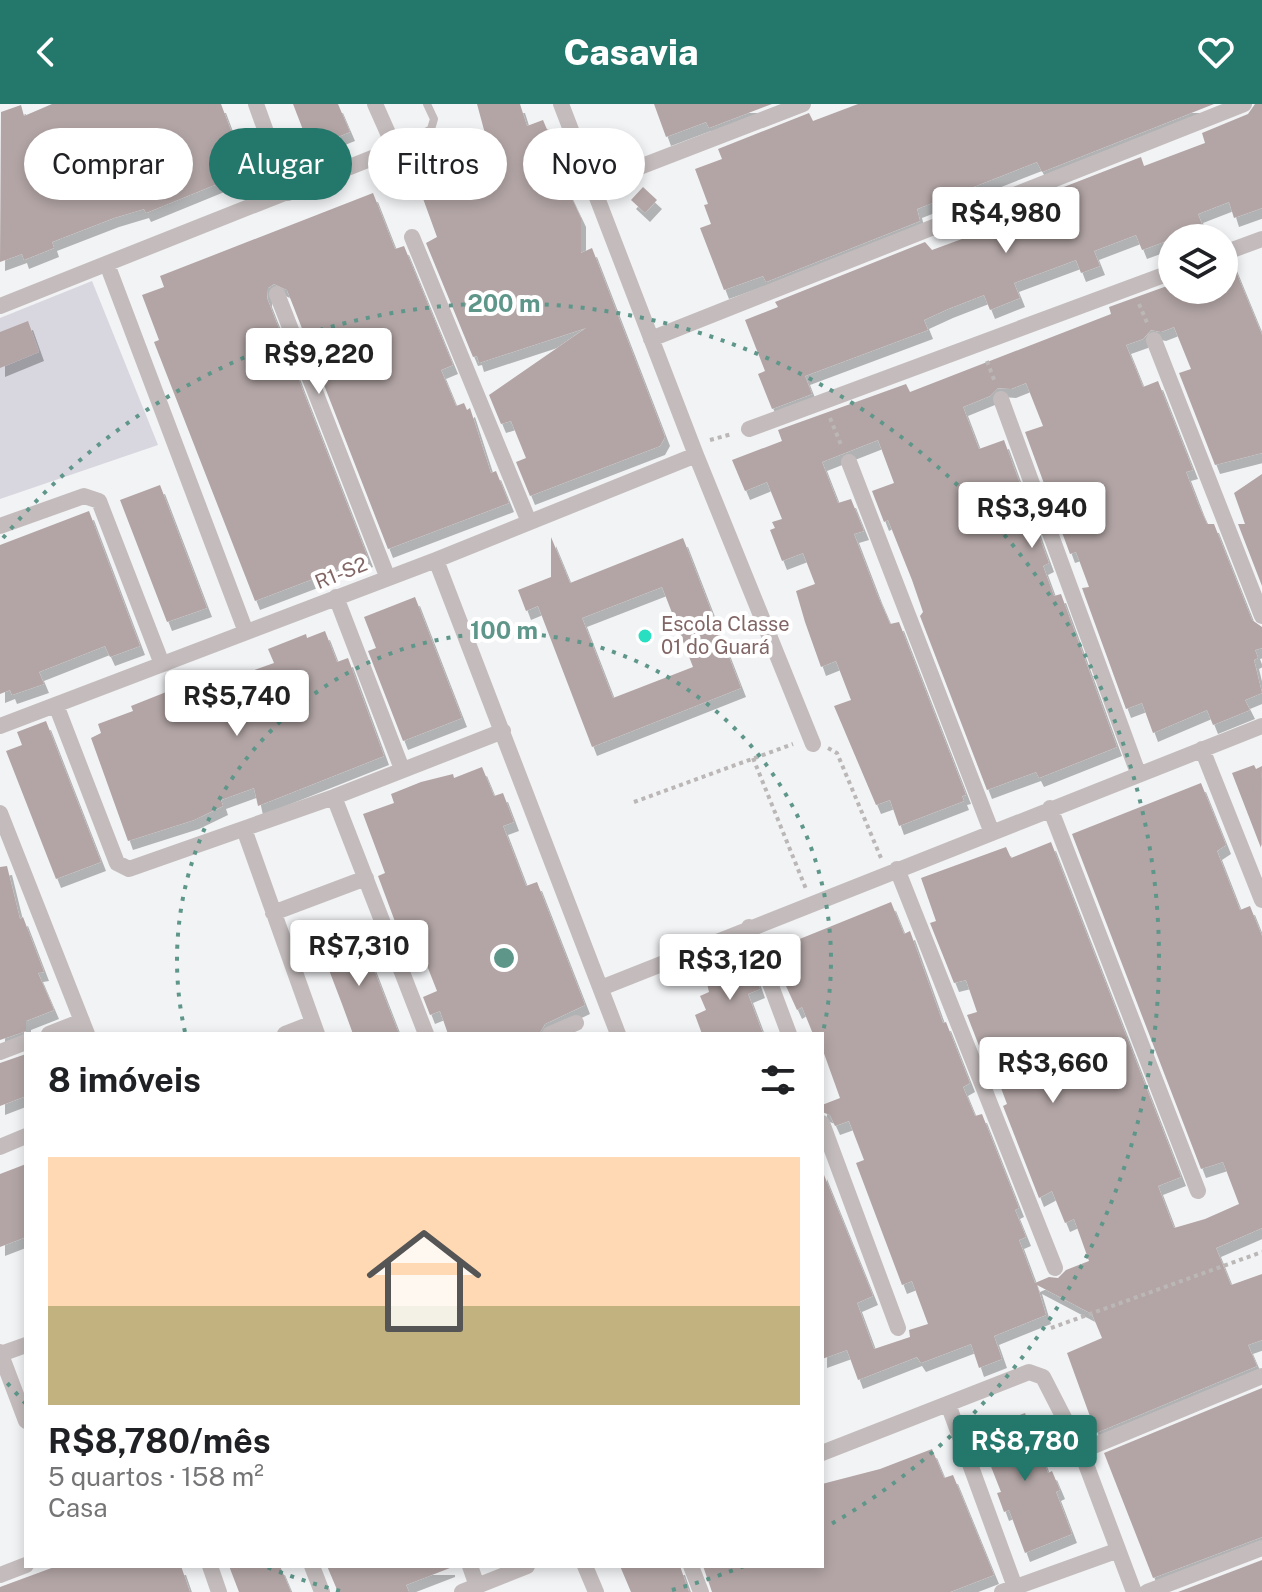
<!DOCTYPE html>
<html lang="pt">
<meta charset="utf-8">
<style>
body{margin:0;font-family:"Public Sans",sans-serif;background:#f6f6f6;color:#202124;height:100vh;display:flex;flex-direction:column;font-size:30px;white-space:nowrap}
*{box-sizing:border-box;margin:0}
p{font-size:26px;color:#757577}
.icon{flex:none;width:44px;height:44px;fill:none;stroke:currentColor;stroke-width:2;stroke-linecap:round;stroke-linejoin:round}
.map{position:relative;flex:1;overflow:hidden}
.panel{position:absolute;left:24px;top:928px;width:800px;height:536px;display:flex;flex-direction:column;background:#fff;border-radius:0px;box-shadow:0 4px 12px #0003}
.panel>*{flex:none}
.guide{position:absolute;left:24px;top:24px;width:800px;height:72px;display:flex;gap:16px}
.buttons{position:absolute;left:1158px;top:120px;display:grid;gap:16px}
.buttons a{display:grid;place-items:center;width:80px;height:80px;border-radius:50%;background:#fff;box-shadow:0 4px 12px #0003;font-size:40px}
.price{position:absolute;translate:-50% -68px;padding:0 18px;border-radius:8px;background:#fff;color:#222;font-size:26px;line-height:52px;filter:drop-shadow(0 2px 4px #0008)}
.price::after{content:'';position:absolute;left:50%;top:48px;width:24px;height:18px;margin-left:-12px;background:inherit;clip-path:polygon(0 0,100% 0,50% 100%)}
.price.current{background:#24776b;color:#fff}
ul{padding:0;list-style:none}
li{display:grid;align-content:center;gap:16px;height:424px;padding:0 24px}
li span{display:grid;place-items:center;height:248px;border-radius:0px;color:#555}
li>.icon{margin-inline-start:auto}
span .icon{width:144px;height:144px;fill:#fffc;stroke-width:1}
li b{font-size:34px}
h2{display:flex;justify-content:space-between;align-items:center;height:96px;padding:0 24px;font-size:34px}
.pill{padding:0 28px;border-radius:36px;background:#fff;box-shadow:0 4px 12px #0003;font-size:28px;line-height:72px}
.pill.current{background:#24776b;color:#fff}
header{display:flex;justify-content:space-between;align-items:center;height:104px;padding:0 24px;background:#24776b;color:#fff;font-size:36px;font-weight:800}
.map>svg:first-child{display:block}
</style>
<header><svg class="icon" aria-label="back" viewBox="0 0 24 24"><path d="M15 5l-7 7 7 7"/></svg>Casavia<svg class="icon" aria-label="heart" viewBox="0 0 24 24"><path d="M12 20l-8-8c-3-5 5-10 8-4 3-6 11-1 8 4z"/></svg></header>
<div class="map">
<svg width="1262" height="1488" viewBox="0 0 1262 1488">
<defs>
<filter id="shadow"><feDropShadow dx="5" dy="9" stdDeviation="0" flood-color="#0004"/></filter>
</defs>
<rect width="100%" height="100%" fill="#f2f3f5"/>
<path fill="#d8d6df" d="M92,177L158,341L0,395V214Z"/>
<path fill="#b3a5a5" fill-rule="evenodd" filter="url(#shadow)" d="M52,0H221L235,37L227,40L239,71L146,109L144,105L114,114L52,138L54,144L24,156L22,150L0,158L1,8L21,1L24,12Z
M293,0H338L350,28L310,44Z
M477,0H520L527,22L543,16L554,42L548,44L581,114V149L592,144L665,333L660,342L530,392L516,358L526,354L511,317L501,320L489,291L586,224L479,259L477,252L473,253L426,139L437,133L413,67L487,37Z
M654,0H772L709,24L706,18L666,33Z
M858,0H1214L1042,68L1037,58L917,105L920,117L766,178L763,172L724,186L700,124L711,120L704,101L708,100L695,65L722,55L718,45L809,9L813,17Z
M1255,0H1262V104L1234,114L1229,98L1198,110L1203,123L1172,135L1142,146L1136,131L1094,147L1100,162L1081,169L1076,156L1014,179L1020,194L990,206L984,191L948,205L924,216L928,226L805,272L812,290L772,305L758,270L765,267L745,216L778,203L775,198L925,138L932,146L962,135L960,128L1053,92L1051,88L1141,53L1144,62L1205,39L1202,29L1248,10Z
M643,83L657,96L645,109L631,96Z
M373,89L395,145L404,142L453,261L441,266L456,302L464,299L467,306L470,304L491,369L496,367L509,399L388,445L287,186L274,180L268,184L267,194L368,454L255,497L154,238L159,236L142,191L164,183L160,172Z
M1232,158L1262,231V349L1215,361L1179,269L1191,265L1174,223L1161,228L1151,226L1143,235L1126,241L1143,283L1158,277L1193,366L1186,368L1199,402L1207,420H1214L1252,516L1262,523V544L1255,546L1258,554L1254,556L1262,589L1245,596L1250,606L1213,621L1207,606L1153,629L1142,599L1126,605L1082,484L1089,483L1076,448L1070,450L1025,328L1043,322L1026,279L1011,285L998,284L990,292L963,303L979,345L1004,336L1049,459L1043,462L1054,492L1061,490L1117,643L1039,674L1036,668L987,686L920,512L923,508L912,476L888,416L884,418L872,387L894,379L878,336L822,358L838,399L851,395L864,427L854,430L877,490L890,520L899,518L966,691L962,692L964,697L899,722L890,696L876,701L834,602L851,596L836,557L821,563L805,518L796,487L815,480L803,449L782,457L770,426L775,424L772,418L782,415L767,378L745,387L732,356L782,337L778,326L906,280L910,288L1111,210L1109,203L1167,182L1168,186H1224V160Z
M28,217L39,248L0,264V228Z
M1262,370V482L1238,420H1245L1234,389Z
M160,381L207,504L167,518L120,396Z
M89,407L140,542L110,553L105,542L39,568L44,580L12,591L10,586L0,590V441Z
M551,433L570,479L683,434L741,584L592,643L538,502L526,507L518,486L551,473ZM662,483L693,563L613,594L582,514Z
M415,493L462,614L403,637L368,547L376,544L364,513Z
M325,527L337,558L348,554L384,652L258,702L254,684L221,696L223,702L194,716L128,737L91,634L101,629L98,620L133,607L131,602L209,571L212,581L274,559L268,545L306,530L307,534Z
M46,617L101,758L56,775L6,647L22,641L17,628Z
M1254,661L1256,665L1262,662L1261,744L1232,669Z
M482,663L494,692L503,689L514,718L503,722L526,782L537,778L585,901L545,920L539,930H448L440,907L430,911L423,893L437,887L413,826L400,831L378,772L385,769L363,710L394,699L391,690L421,678L453,670L454,674Z
M1201,679L1226,741L1217,747L1240,806L1250,802L1262,832V1124L1216,1144L1231,1181L1262,1170V1236L1248,1241L1257,1262L1096,1329L1067,1249L1102,1234L1092,1210L1037,1181L1046,1211L994,1232L1002,1255L979,1264L971,1240L921,1259L917,1253L858,1276L847,1246L822,1255V1066L873,1192L857,1199L874,1245L910,1233L909,1226L928,1220L912,1177L902,1181L856,1059L864,1056L849,1017L835,1022L830,1011L822,1008V1001L840,994L822,944V930H813L802,903L797,906L770,847L891,798L904,830L910,827L943,919L946,918L970,979L963,983L975,1012L982,1010L1019,1104L1015,1106L1026,1133L1019,1136L1035,1179L1049,1173L1058,1174L1066,1166L1089,1157L1074,1115L1065,1119L1052,1087L1039,1094L1003,1002L1007,1000L995,968L990,970L967,911L977,908L966,876L954,879L930,819L936,817L921,774L1006,743L1011,754L1051,738L1181,1073L1158,1082L1174,1124L1205,1115L1239,1100L1223,1058L1201,1065L1072,730Z
M7,762L20,815L23,813L44,868L38,869L54,906L26,917V927L0,936V763Z
M360,829L383,889L399,930H353L342,900L321,845Z
M744,856L745,859L750,857L760,885L748,890L763,930H702L695,911L706,906L700,892L709,888L705,871Z
M26,950V992L0,1002V959Z
M26,1060V1133L0,1143V1070Z
M1262,1284V1433L1153,1474L1104,1349Z
M1025,1309L1048,1369L1052,1367L1060,1386L1056,1388L1072,1430L1025,1449L1009,1406L1004,1408L997,1389L1001,1388L977,1327Z
M932,1345L944,1374L953,1371L994,1471L950,1488H712L703,1462H822V1380L880,1365Z
M1262,1456V1488H1178Z
M57,1462H181L190,1488H0V1483Z
M229,1462H280L291,1488H239Z
M327,1462H450V1464L406,1481L409,1488H338Z
M620,1462H680L689,1488H631Z"/>
<g fill="none" stroke-linecap="round" stroke-linejoin="round">
<path stroke="#bcb7b7" stroke-width="4" stroke-dasharray="4 4" stroke-linecap="butt" d="M1139,200L1148,221
M987,257L995,278
M830,314L842,343
M710,336L732,330
M828,644L837,649L881,754
M753,654L806,785
M634,698L793,640
M1051,1224L1262,1148"/>
<path stroke="#c4bcbc" stroke-width="8" d="M395,45L431,25L434,15L427,0"/>
<path stroke="#c4bcbc" stroke-width="16" d="M256,0L288,89
M561,0L696,351L813,640
M593,81L803,0
M412,133L529,418
M1224,149L1262,135
M107,160L246,528
M277,190L387,472
M0,202L395,45L375,0
M651,235L1244,0
M1154,236L1262,512
M1001,295L1138,669
M749,325L1172,168
M849,358L992,729
M0,422L84,392L99,397L162,560
M436,456L618,930
M336,493L402,665
M56,601L117,759L129,765L334,693L503,627
M0,622L436,456L696,351
M1202,645L1262,796
M334,693L426,930
M1050,704L1198,1087
M0,709L87,930
M244,725L317,930
M897,765L1055,1164
M273,809L366,774
M749,823L789,930
M601,884L1262,622
M49,930L82,917
M285,930L313,919
M550,930L576,919
M0,948L26,938
M822,1019L898,1224
M0,1043L26,1032
M0,1248L26,1317
M1,1250L26,1241
M948,1300L1015,1483
M1081,1347L1262,1272
M822,1349L1029,1268L1043,1273L1081,1347L1134,1488
M210,1462L219,1488
M312,1462L322,1488
M470,1462L477,1482
M585,1462L596,1488
M691,1462L701,1488
M0,1471L26,1461
M462,1488L527,1462
M1002,1488L1116,1447
M1147,1488L1262,1444"/>
</g>
<g fill="none" stroke="#5e978a" stroke-width="4" stroke-dasharray="4 8">
<path d="M185 928A327 327 0 1 1 823 928"/>
<path d="M744 1462A654 654 0 0 1 668 1487M340 1487A654 654 0 0 1 264 1462M26 1300A654 654 0 0 1 3 1274M3 434A654 654 0 1 1 826 1423"/>
</g>
<circle fill="#28e0c1" stroke="#fff" stroke-width="3" cx="645" cy="532" r="8"/>
<g text-anchor="middle" stroke-width="8" stroke-linejoin="round" paint-order="stroke">
<g font-size="20" fill="#826665" stroke="#fff">
<text transform="translate(341 469) rotate(-22)" y="7">R1-S2</text>
</g>
<g font-size="20" fill="#826665" stroke="#fff" text-anchor="start">
<text x="661" y="527">Escola Classe<tspan x="661" dy="23">01 do Guará</tspan></text>
</g>
</g>
<circle cx="504" cy="854" r="12" fill="#5e978a" stroke="#fff" stroke-width="4"/>
<g font-size="24" text-anchor="middle" font-weight="bold" fill="#5e978a" stroke="#fff" stroke-width="8" stroke-linejoin="round" paint-order="stroke">
<text x="504" y="208">200 m</text>
<text x="504" y="535">100 m</text>
</g>
</svg>
<div class="buttons">
<a><svg class="icon" aria-label="layers" viewBox="0 0 24 24"><path d="M12 4l9 5-9 5-9-5zM3 14l9 5 9-5"/></svg></a>
</div>
<b class="price" style="left:1006px;top:151px">R$4,980</b>
<b class="price" style="left:319px;top:292px">R$9,220</b>
<b class="price" style="left:1032px;top:446px">R$3,940</b>
<b class="price" style="left:237px;top:634px">R$5,740</b>
<b class="price" style="left:359px;top:884px">R$7,310</b>
<b class="price" style="left:730px;top:898px">R$3,120</b>
<b class="price" style="left:1053px;top:1001px">R$3,660</b>
<b class="price current" style="left:1025px;top:1379px">R$8,780</b>
<div class="guide">
<a class="pill">Comprar</a>
<a class="pill current">Alugar</a>
<a class="pill">Filtros</a>
<a class="pill">Novo</a>
</div>
<section class="panel">
<h2>8 imóveis<svg class="icon" aria-label="filters" viewBox="0 0 24 24"><path d="M4 7h16M4 17h16"/><circle cx="9" cy="7" r="2"/><circle cx="15" cy="17" r="2"/></svg></h2>
<ul>
<li><span style="background:linear-gradient(#ffd9b3 60%,#c2b280 0)"><svg class="icon" aria-label="home" viewBox="0 0 24 24"><path d="M3 11l9-7 9 7M6 9v11h12V9"/></svg></span><div><b>R$8,780/mês</b><p>5 quartos · 158 m²</p><p>Casa</p></div></li>
</ul>
</section>
</div>
